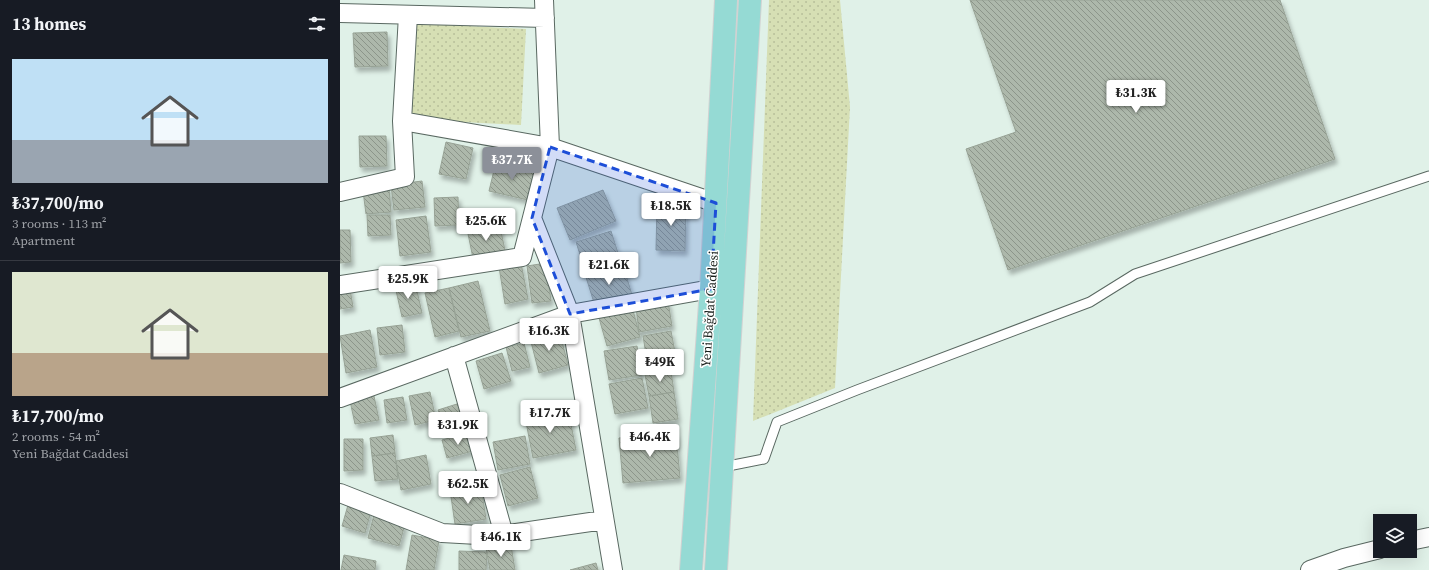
<!DOCTYPE html>
<meta charset="utf-8">
<style>
body{margin:0;font-family:"Source Serif 4",serif;background:#242831;color:#f1f3f6;height:100vh;display:flex;flex-direction:column;font-size:15px;white-space:nowrap}
*{box-sizing:border-box;margin:0}
p{font-size:13px;color:#9ea1a6}
.icon{flex:none;width:22px;height:22px;fill:none;stroke:currentColor;stroke-width:2;stroke-linecap:round;stroke-linejoin:round}
.map{position:relative;flex:1;overflow:hidden}
.details{display:flex;flex-direction:column;background:#171b24;width:340px}
.details>*{flex:none}
.buttons{position:absolute;left:1033px;top:514px;display:grid;gap:8px}
.buttons a{display:grid;place-items:center;width:44px;height:44px;border-radius:0px;background:#171b24;box-shadow:0 4px 16px #0002;font-size:20px}
.price{position:absolute;translate:-50% -34px;padding:0 9px;border-radius:4px;background:#fff;color:#222;font-size:13px;line-height:26px;filter:drop-shadow(0 1px 2px #0008)}
.price::after{content:'';position:absolute;left:50%;top:24px;width:12px;height:9px;margin-left:-6px;background:inherit;clip-path:polygon(0 0,100% 0,50% 100%)}
.price.current{background:#8c9099;color:#fff}
ul{padding:0;list-style:none}
li{display:grid;align-content:center;gap:8px;height:212px;padding:0 12px}
li+li{border-top:1px solid #363941}
li span{display:grid;place-items:center;height:124px;border-radius:0px;color:#555}
li>.icon{margin-inline-start:auto}
span .icon{width:72px;height:72px;fill:#fffc;stroke-width:1}
li b{font-size:17px}
h2{display:flex;justify-content:space-between;align-items:center;height:48px;padding:0 12px;font-size:17px}
main{display:flex;flex:1;min-height:0}
.map>svg:first-child{display:block}
</style>
<main>
<section class="details">
<h2>13 homes<svg class="icon" aria-label="filters" viewBox="0 0 24 24"><path d="M4 7h16M4 17h16"/><circle cx="9" cy="7" r="2"/><circle cx="15" cy="17" r="2"/></svg></h2>
<ul>
<li><span style="background:linear-gradient(#bfe0f5 65%,#9aa5b1 0)"><svg class="icon" aria-label="home" viewBox="0 0 24 24"><path d="M3 11l9-7 9 7M6 9v11h12V9"/></svg></span><div><b>₺37,700/mo</b><p>3 rooms · 113 m²</p><p>Apartment</p></div></li>
<li><span style="background:linear-gradient(#dfe7d0 65%,#b9a48a 0)"><svg class="icon" aria-label="home" viewBox="0 0 24 24"><path d="M3 11l9-7 9 7M6 9v11h12V9"/></svg></span><div><b>₺17,700/mo</b><p>2 rooms · 54 m²</p><p>Yeni Bağdat Caddesi</p></div></li>
</ul>
</section>
<div class="map">
<svg width="1089" height="570" viewBox="0 0 1089 570">
<defs>
<pattern id="grass-dots" width="8" height="8" patternUnits="userSpaceOnUse"><rect width="8" height="8" fill="#d6dfb4"/><path d="M2 2h.1M6 6h.1" fill="none" stroke="#b7bf9a" stroke-width="1.8" stroke-linecap="round"/></pattern>
<pattern id="building-back-hatch" width="6" height="6" patternUnits="userSpaceOnUse"><rect width="6" height="6" fill="#adb8ab"/><path d="M-1 5l2 2M0 0l6 6M5-1l2 2" fill="none" stroke="#8c958a"/></pattern>
<filter id="shadow"><feDropShadow dx="2.5" dy="4.5" stdDeviation="2" flood-color="#0004"/></filter>
</defs>
<rect width="100%" height="100%" fill="#e0f1e8"/>
<path fill="url(#grass-dots)" d="M429,0H500L510,107L495,388L413,421Z
M72,23L186,29L181,125L67,119Z"/>
<path fill="url(#building-back-hatch)" stroke="#97a295" filter="url(#shadow)" d="M630,0H940L995,159L668,270L626,149L676,132Z
M47,32L48,66L15,67L13,33Z
M19,136H46L47,166L20,167Z
M106,142L133,148L126,179L99,174Z
M156,162L195,171L188,200L149,191Z
M82,181L85,207L54,210L51,185Z
M49,188L51,212L26,214L23,191Z
M263,190L276,221L230,240L217,208Z
M118,197L119,225L95,226L94,198Z
M317,204H346L345,251L316,250Z
M27,215H50L51,235L28,236Z
M86,216L91,252L60,256L56,220Z
M159,222L166,255L134,263L127,229Z
M0,230H10L11,262L0,263Z
M271,231L278,253L243,264L236,242Z
M282,262L293,298L256,309L245,274Z
M181,263L188,299L165,304L159,267Z
M206,263L211,301L192,303L187,266Z
M138,281L150,331L121,337L109,288Z
M75,282L82,313L62,317L55,286Z
M9,283L13,307L0,309V285Z
M109,288L119,331L95,337L85,293Z
M328,301L332,326L299,332L296,307Z
M293,310L300,337L267,346L259,318Z
M62,325L65,352L40,355L37,328Z
M30,330L37,367L6,373L0,336Z
M219,330L228,365L199,373L190,338Z
M331,331L337,363L308,367L303,336Z
M184,343L190,367L172,371L166,347Z
M297,346L302,375L269,380L264,351Z
M162,353L171,381L144,389L136,361Z
M331,371L334,392L309,396L305,375Z
M302,378L308,408L275,414L269,384Z
M90,392L96,420L75,425L69,396Z
M334,392L338,419L313,423L309,396Z
M34,396L39,420L15,424L10,401Z
M63,397L67,420L47,423L44,400Z
M120,403L129,428L107,435L98,410Z
M228,409L236,450L193,458L185,417Z
M128,433L133,451L107,458L102,440Z
M336,433L340,478L283,483L279,438Z
M53,435L55,453L32,456L30,438Z
M185,436L190,464L158,470L153,442Z
M4,439H23V470L4,471Z
M55,453L58,479L35,481L32,456Z
M86,455L91,484L61,490L56,461Z
M190,467L198,498L168,506L160,475Z
M141,486L146,519L115,524L110,490Z
M8,505L31,511L25,533L2,526Z
M34,515L65,524L59,546L28,538Z
M72,535L99,540L94,570H66Z
M171,545L175,570H150L146,548Z
M119,551L147,552L146,570H119Z
M4,555L36,561L35,570H1Z
M256,563L258,570H230Z"/>
<g fill="none" stroke-linecap="round" stroke-linejoin="round">
<defs>
<path id="service" d="M383,467L424,459L437,422L517,390L750,302L795,274L1089,176"/>
<path id="minor" d="M0,13L205,18
M62,121L210,147L376,203
M0,192L65,177L62,121L68,15
M192,218L230,314L273,570
M0,285L182,257L210,147L204,0
M114,356L164,535
M0,398L230,314L371,289
M0,493L102,533L156,536L264,520
M1070,541L1089,537
M970,570L1004,558L1040,549"/>
<path id="primary" d="M351,570L371,289L386,0
M376,570L410,0"/>
</defs>
<use href="#service" stroke="#596861" stroke-width="11"/>
<use href="#minor" stroke="#596861" stroke-width="20"/>
<use href="#primary" stroke="#d1d2d2" stroke-width="24"/>
<use href="#service" stroke="#fff" stroke-width="9"/>
<use href="#minor" stroke="#fff" stroke-width="18"/>
<use href="#primary" stroke="#95dad4" stroke-width="22"/>
</g>
<path fill="#1d4ed8" fill-opacity="0.2" stroke="#1d4ed8" stroke-width="3" stroke-dasharray="8 5" stroke-linejoin="round" d="M210,147L376,203L371,289L230,314L192,218Z"/>
<g text-anchor="middle" stroke-width="3" stroke-linejoin="round" paint-order="stroke">
<g font-size="13" fill="#19201c" stroke="#fff">
<text transform="translate(369 309) rotate(-86)" y="5">Yeni Bağdat Caddesi</text>
</g>
</g>
</svg>
<div class="buttons">
<a><svg class="icon" aria-label="layers" viewBox="0 0 24 24"><path d="M12 4l9 5-9 5-9-5zM3 14l9 5 9-5"/></svg></a>
</div>
<b class="price" style="left:796px;top:114px">₺31.3K</b>
<b class="price current" style="left:172px;top:181px">₺37.7K</b>
<b class="price" style="left:331px;top:227px">₺18.5K</b>
<b class="price" style="left:146px;top:242px">₺25.6K</b>
<b class="price" style="left:269px;top:286px">₺21.6K</b>
<b class="price" style="left:68px;top:300px">₺25.9K</b>
<b class="price" style="left:209px;top:352px">₺16.3K</b>
<b class="price" style="left:320px;top:383px">₺49K</b>
<b class="price" style="left:210px;top:434px">₺17.7K</b>
<b class="price" style="left:118px;top:446px">₺31.9K</b>
<b class="price" style="left:310px;top:458px">₺46.4K</b>
<b class="price" style="left:128px;top:505px">₺62.5K</b>
<b class="price" style="left:161px;top:558px">₺46.1K</b>
</div>
</main>
